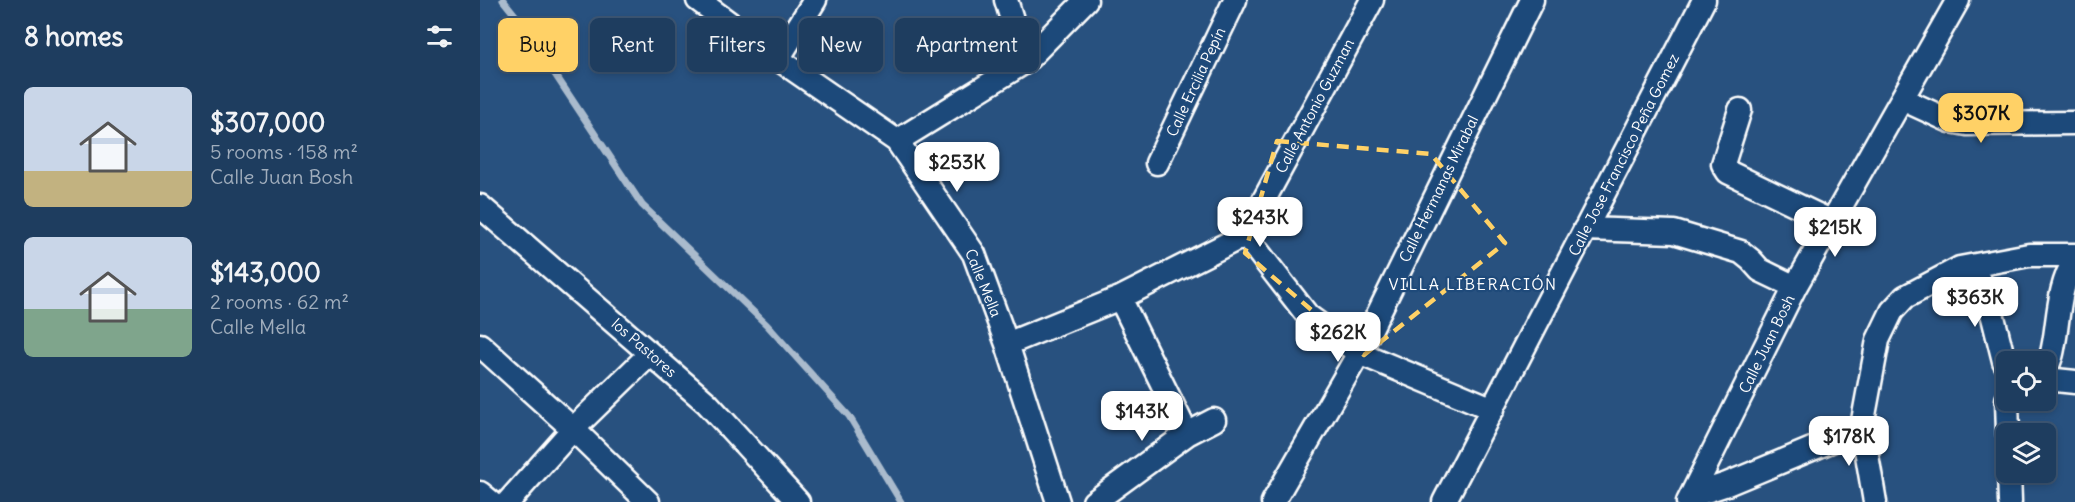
<!DOCTYPE html>
<meta charset="utf-8">
<style>
body{margin:0;font-family:Delius,sans-serif;background:#2b4868;color:#f1f3f6;height:100vh;display:flex;flex-direction:column;font-size:22px;white-space:nowrap}
*{box-sizing:border-box;margin:0}
p{font-size:20px;color:#a1aebd}
.icon{flex:none;width:33px;height:33px;fill:none;stroke:currentColor;stroke-width:2;stroke-linecap:round;stroke-linejoin:round}
.map{position:relative;flex:1;overflow:hidden}
.side{display:flex;flex-direction:column;background:#1e3d5f;width:480px}
.side>*{flex:none}
.top-card{position:absolute;left:18px;top:18px;width:570px;height:54px;display:flex;gap:12px}
.controls{position:absolute;left:1516px;top:351px;display:grid;gap:12px}
.controls a{display:grid;place-items:center;width:60px;height:60px;border-radius:9px;background:#1e3d5f;box-shadow:0 3px 9px #0003,0 0 0 2px #3c5674;font-size:30px}
.price{position:absolute;translate:-50% -51px;padding:0 14px;border-radius:12px;background:#fff;color:#222;font-size:20px;line-height:39px;filter:drop-shadow(0 2px 3px #0008)}
.price::after{content:'';position:absolute;left:50%;top:36px;width:18px;height:14px;margin-left:-9px;background:inherit;clip-path:polygon(0 0,100% 0,50% 100%)}
.price.current{background:#ffd166;color:#111}
ul{padding:0;list-style:none}
li{display:flex;align-items:center;gap:18px;height:150px;padding:0 24px}
li span{display:grid;place-items:center;flex:none;width:168px;height:120px;border-radius:9px;color:#555}
li>.icon{margin-inline-start:auto}
span .icon{width:72px;height:72px;fill:#fffc;stroke-width:1}
li b{font-size:26px}
h2{display:flex;justify-content:space-between;align-items:center;height:72px;padding:0 24px;font-size:26px}
.chip{padding:0 21px;border-radius:9px;background:#1e3d5f;box-shadow:0 3px 9px #0003,0 0 0 2px #3c5674;font-size:21px;line-height:54px}
.chip.current{background:#ffd166;color:#111}
main{display:flex;flex:1;min-height:0}
.map>svg:first-child{display:block}
</style>
<main>
<section class="side">
<h2>8 homes<svg class="icon" aria-label="filters" viewBox="0 0 24 24"><path d="M4 7h16M4 17h16"/><circle cx="9" cy="7" r="2"/><circle cx="15" cy="17" r="2"/></svg></h2>
<ul>
<li><span style="background:linear-gradient(#c9d6e8 70%,#c2b280 0)"><svg class="icon" aria-label="home" viewBox="0 0 24 24"><path d="M3 11l9-7 9 7M6 9v11h12V9"/></svg></span><div><b>$307,000</b><p>5 rooms · 158 m²</p><p>Calle Juan Bosh</p></div></li>
<li><span style="background:linear-gradient(#c9d6e8 60%,#7fa58c 0)"><svg class="icon" aria-label="home" viewBox="0 0 24 24"><path d="M3 11l9-7 9 7M6 9v11h12V9"/></svg></span><div><b>$143,000</b><p>2 rooms · 62 m²</p><p>Calle Mella</p></div></li>
</ul>
</section>
<div class="map">
<svg width="1595" height="502" viewBox="0 0 1595 502">
<rect width="100%" height="100%" fill="#28517f"/>
<filter id="ink" filterUnits="userSpaceOnUse"><feTurbulence type="fractalNoise" baseFrequency=".0167" numOctaves="2"/><feDisplacementMap in="SourceGraphic" scale="12" xChannelSelector="R" yChannelSelector="G"/><feConvolveMatrix kernelMatrix="1 2 1 2 8 2 1 2 1" color-interpolation-filters="sRGB"/></filter>
<g filter="url(#ink)">
<g fill="none" stroke-linecap="round" stroke-linejoin="round">
<path stroke="#aabbcd" stroke-width="7" d="M23,0L39,20L162,205L287,325L369,416L421,502"/>
<defs>
<path id="minor" d="M218,0L298,59L417,141L494,254L527,344L578,502
M526,0L545,62
M298,59L335,0
M1422,99L1470,121L1487,124L1595,123
M1260,110L1243,164L1248,172L1352,222
M417,141L545,62L606,0
M677,163L755,0
M0,206L227,403L318,502
M1105,229L1194,232L1261,252L1271,260L1280,270L1315,287
M765,235L828,316L879,353L1013,409
M1480,268L1499,280L1507,293L1524,361L1527,366
M640,298L707,434
M527,344L640,298L765,235L892,0
M0,345L93,429L168,502
M1566,368C1572,359 1573,348 1575,337C1579,310 1580,283 1595,260
M1566,379L1595,382
M1527,400L1528,434
M1382,426L1395,502
M1529,472L1530,502
M0,493L11,502
M1211,496L1247,484L1356,439L1382,426L1398,340L1412,311L1425,297L1480,268L1549,255H1595
M28,502L93,429L170,354
M614,502L707,434L734,420
M793,502L879,353L1052,0
M964,502L1224,0
M1208,502L1315,287L1478,0"/>
</defs>
<use href="#minor" stroke="#fff" stroke-width="27"/>
<use href="#minor" stroke="#1f4a7a" stroke-width="22"/>
</g>
</g>
<path fill="none" stroke="#ffd166" stroke-width="4.5" stroke-dasharray="12 8" stroke-linejoin="round" d="M797,141L951,154L1025,243L884,355L765,253Z"/>
<g text-anchor="middle" stroke-width="4.5" stroke-linejoin="round" paint-order="stroke">
<g font-size="15" fill="#fff" stroke="#1f4a7a">
<text transform="translate(716 82) rotate(-65)" y="5">Calle Ercilia Pepín</text>
<text transform="translate(835 106) rotate(-62)" y="5">Calle Antonio Guzman</text>
<text transform="translate(1144 155) rotate(-63)" y="5">Calle Jose Francisco Peña Gomez</text>
<text transform="translate(959 189) rotate(-64)" y="5">Calle Hermanas Mirabal</text>
<text transform="translate(503 283) rotate(68)" y="5">Calle Mella</text>
<text transform="translate(1287 344) rotate(-64)" y="5">Calle Juan Bosh</text>
<text transform="translate(164 348) rotate(41)" y="5">los Pastores</text>
</g>
<g font-size="16" letter-spacing="1.5" fill="#fff" stroke="#1f4a7a">
<text x="993" y="290">VILLA LIBERACIÓN</text>
</g>
</g>
</svg>
<div class="controls">
<a><svg class="icon" aria-label="locate" viewBox="0 0 24 24"><circle cx="12" cy="12" r="6"/><path d="M12 2v4M12 18v4M2 12h4M18 12h4"/></svg></a>
<a><svg class="icon" aria-label="layers" viewBox="0 0 24 24"><path d="M12 4l9 5-9 5-9-5zM3 14l9 5 9-5"/></svg></a>
</div>
<b class="price current" style="left:1501px;top:144px">$307K</b>
<b class="price" style="left:477px;top:193px">$253K</b>
<b class="price" style="left:780px;top:248px">$243K</b>
<b class="price" style="left:1355px;top:258px">$215K</b>
<b class="price" style="left:1495px;top:328px">$363K</b>
<b class="price" style="left:858px;top:363px">$262K</b>
<b class="price" style="left:662px;top:442px">$143K</b>
<b class="price" style="left:1369px;top:467px">$178K</b>
<div class="top-card">
<a class="chip current">Buy</a>
<a class="chip">Rent</a>
<a class="chip">Filters</a>
<a class="chip">New</a>
<a class="chip">Apartment</a>
</div>
</div>
</main>
